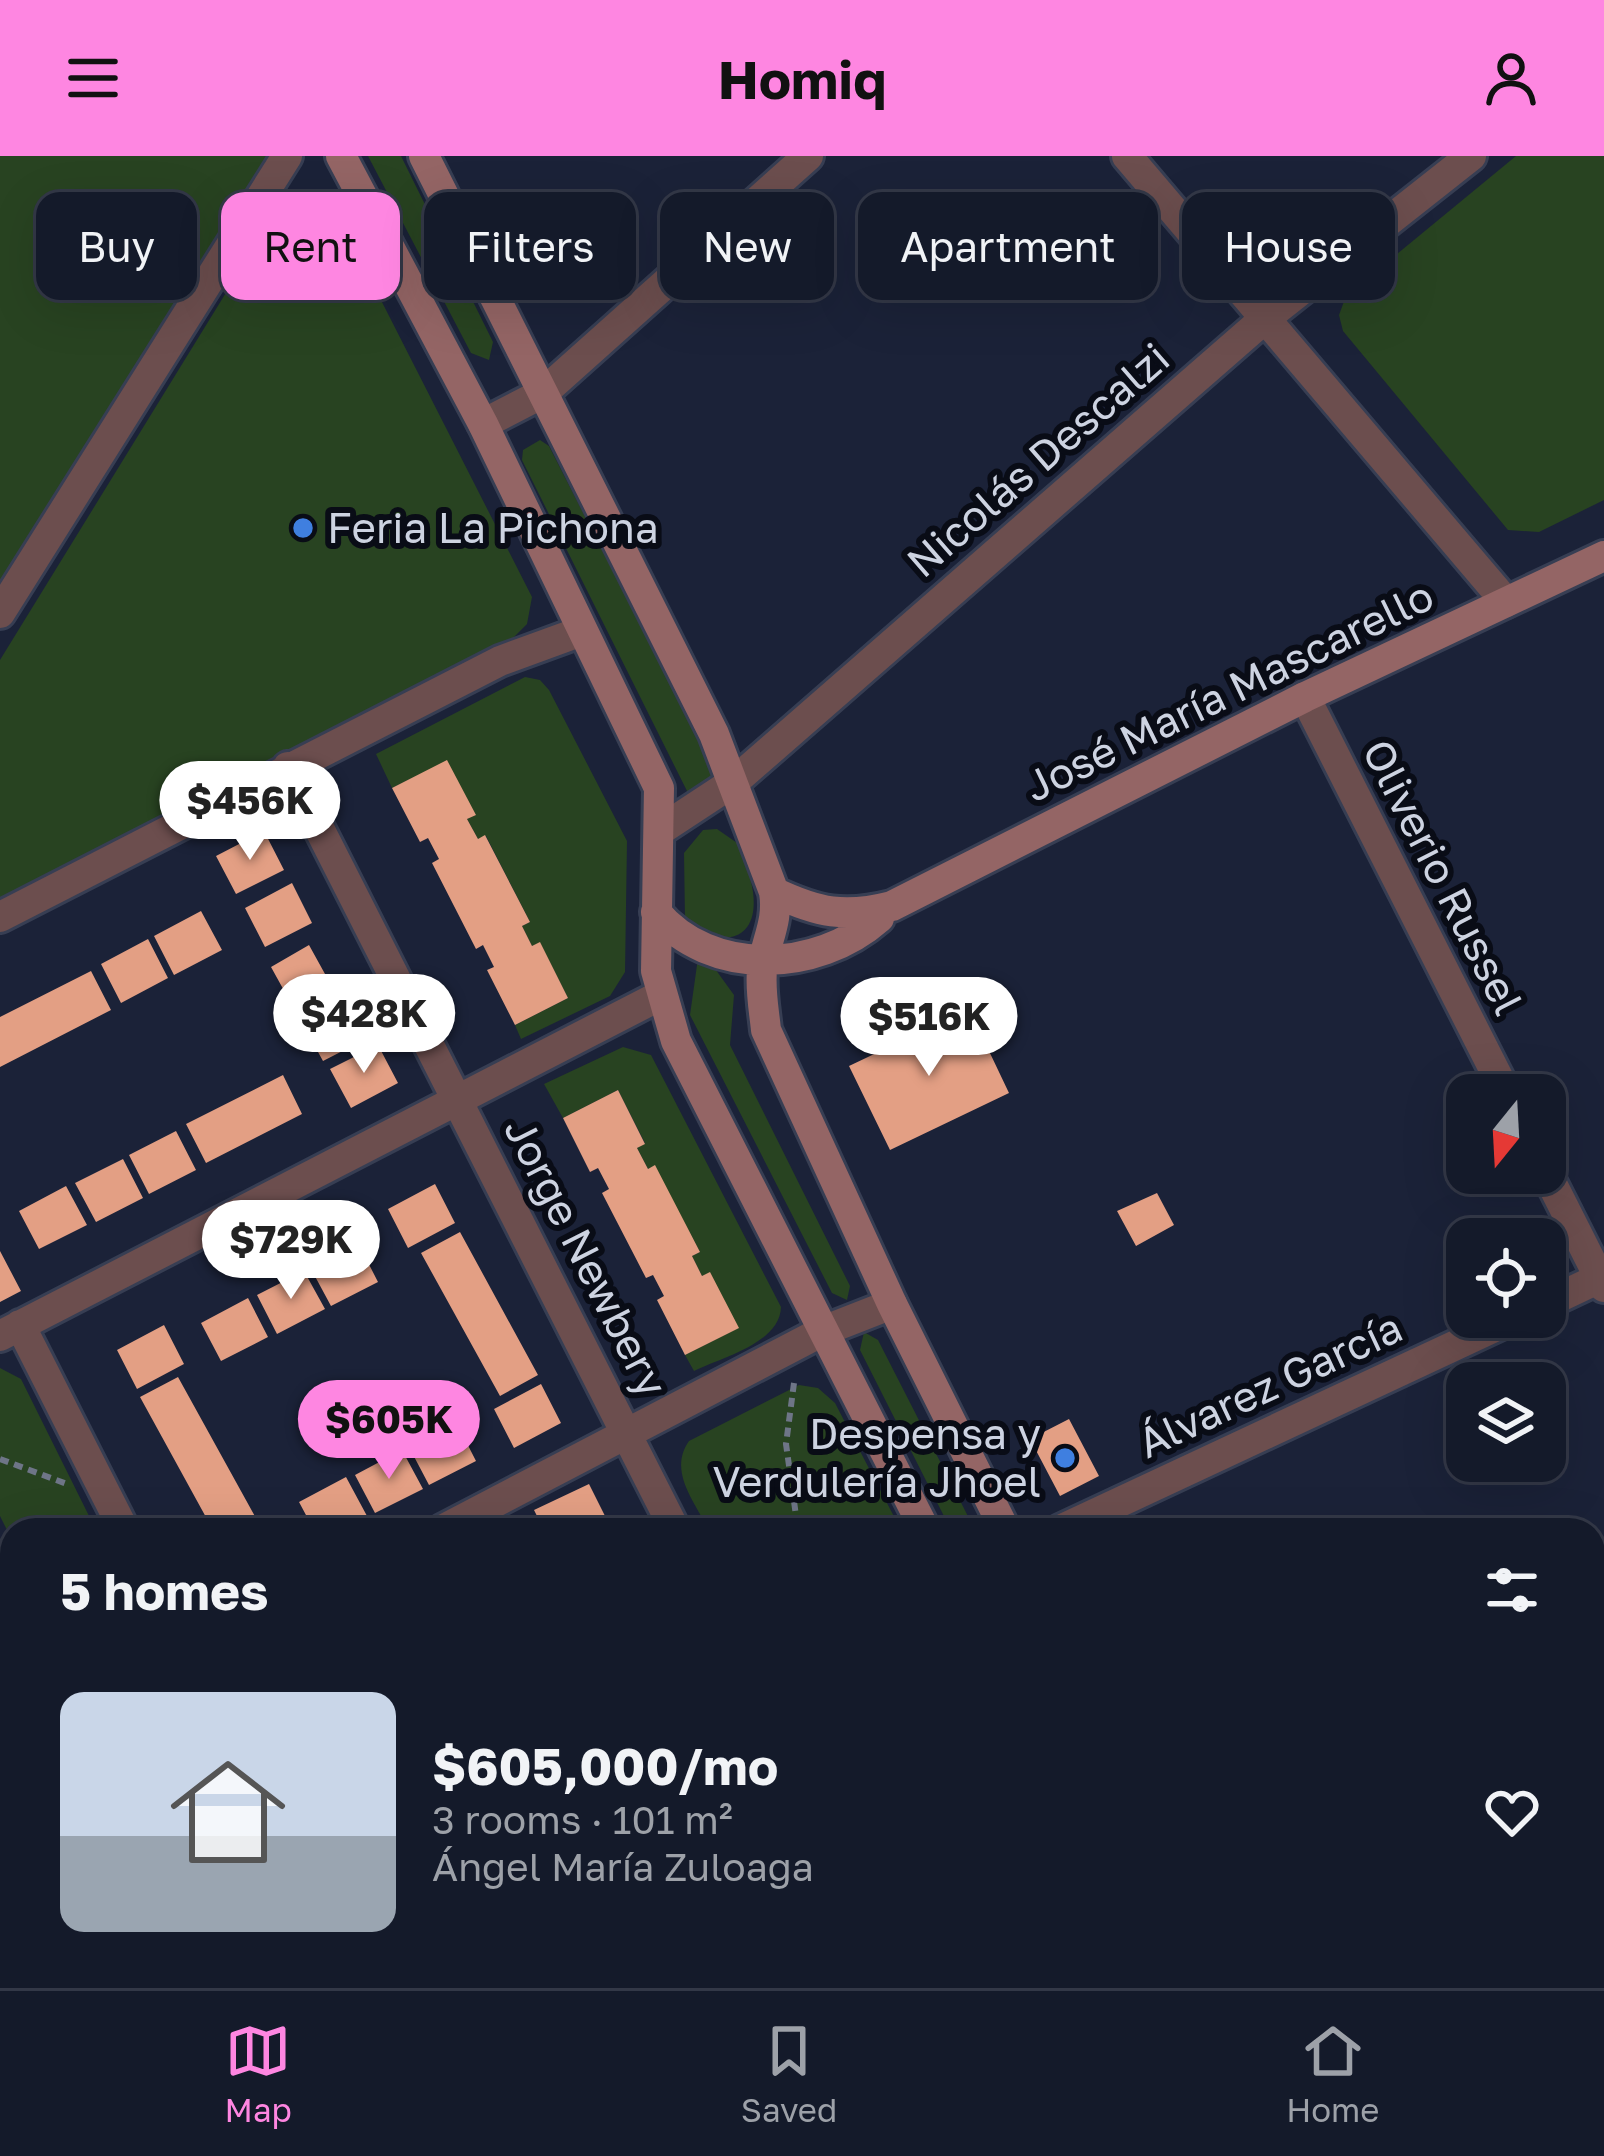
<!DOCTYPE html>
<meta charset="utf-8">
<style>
body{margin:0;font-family:"Golos Text",sans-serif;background:#1d2332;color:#f1f3f6;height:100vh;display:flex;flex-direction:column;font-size:45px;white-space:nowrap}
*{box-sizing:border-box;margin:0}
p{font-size:39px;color:#9da1a8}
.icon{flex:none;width:66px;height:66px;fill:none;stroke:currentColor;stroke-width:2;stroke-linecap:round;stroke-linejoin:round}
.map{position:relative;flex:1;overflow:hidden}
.details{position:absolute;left:0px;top:1362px;width:1605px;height:471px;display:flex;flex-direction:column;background:#141a2a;border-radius:36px 36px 0 0;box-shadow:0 12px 48px #0002,0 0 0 3px #333847}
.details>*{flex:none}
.hud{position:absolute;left:36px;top:36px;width:1533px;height:108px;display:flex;gap:24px}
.needle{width:78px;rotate:198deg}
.fabs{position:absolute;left:1446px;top:918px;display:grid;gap:24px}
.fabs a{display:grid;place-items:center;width:120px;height:120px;border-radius:24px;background:#141a2a;box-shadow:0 12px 48px #0002,0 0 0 3px #333847;font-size:60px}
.price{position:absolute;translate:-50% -102px;padding:0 27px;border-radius:42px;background:#fff;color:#222;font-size:39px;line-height:78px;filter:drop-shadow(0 3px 6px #0008)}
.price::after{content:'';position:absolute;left:50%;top:72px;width:36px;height:27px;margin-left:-18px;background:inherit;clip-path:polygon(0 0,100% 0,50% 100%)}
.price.on{background:#fe86e1;color:#111}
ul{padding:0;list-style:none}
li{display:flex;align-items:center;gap:36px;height:300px;padding:0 60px}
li+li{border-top:3px solid #333847}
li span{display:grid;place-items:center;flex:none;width:336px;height:240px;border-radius:24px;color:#555}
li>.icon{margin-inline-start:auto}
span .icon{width:144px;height:144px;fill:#fffc;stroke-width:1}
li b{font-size:51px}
h2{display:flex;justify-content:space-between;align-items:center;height:144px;padding:0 60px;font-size:51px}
.tag{padding:0 42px;border-radius:24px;background:#141a2a;box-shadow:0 12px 48px #0002,0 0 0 3px #333847;font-size:42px;line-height:108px}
.tag.on{background:#fe86e1;color:#111}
header{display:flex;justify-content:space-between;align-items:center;height:156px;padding:0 60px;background:#fe86e1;color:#111;font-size:54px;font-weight:700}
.tab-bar{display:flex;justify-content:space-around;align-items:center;height:168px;border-top:3px solid #333847;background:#141a2a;font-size:33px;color:#9da1a8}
.tab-bar a{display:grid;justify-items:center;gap:6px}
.tab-bar .on{color:#fe86e1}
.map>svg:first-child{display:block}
</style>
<header><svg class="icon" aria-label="menu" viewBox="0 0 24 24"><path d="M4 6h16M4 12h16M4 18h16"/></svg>Homiq<svg class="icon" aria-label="person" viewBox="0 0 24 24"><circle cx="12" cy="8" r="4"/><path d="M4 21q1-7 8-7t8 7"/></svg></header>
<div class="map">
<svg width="1604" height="1832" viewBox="0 0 1604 1832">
<rect width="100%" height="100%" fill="#1b2238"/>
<path fill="#284321" d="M0,0H273L0,426Z
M368,0H401L493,186L489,204L471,197Z
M1516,0H1604V344L1539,376L1508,374L1343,175L1339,159L1346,140Z
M288,36L327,38L532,441L527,468L510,485L0,747V504Z
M540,284L549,290L718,621L691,643L522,304L523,294Z
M525,521L540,524L549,534L627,685L625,816L610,840L521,883L515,869L568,842L540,787L532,790L522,770L530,766L486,680L478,683L467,663L475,658L447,605L392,632L376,598Z
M717,673L740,689C744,704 751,721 753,736C760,789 716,792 685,764L684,697L703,674Z
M698,802L713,810L734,839L730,889L850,1130L847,1144L832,1137L690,859Z
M623,891L651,899L781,1151C780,1187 723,1201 694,1215L685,1199L738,1172L710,1117L702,1120L692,1100L700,1096L654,1010L648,1013L637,992L645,987L618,934L563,962L544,928Z
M864,1176L878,1184L975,1374H951L860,1194Z
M0,1212L21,1223L96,1374H12V1384L0,1360Z
M799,1229L818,1232L835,1247L901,1374H709C694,1345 668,1315 689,1285Z"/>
<path fill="#e39f84" d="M447,604L476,659L467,663L478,683L485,679L530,766L522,770L532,790L540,786L568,842L515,869L487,814L494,811L483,789L476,793L432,707L439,703L428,682L420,686L392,632Z
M264,675L284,714L236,738L216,700Z
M292,727L312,767L265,791L245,752Z
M201,755L222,794L174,819L154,780Z
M148,783L168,822L121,847L101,808Z
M309,789L362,885L323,905L271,811Z
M91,815L111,854L0,911V861Z
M969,853L1009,937L890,994L849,910Z
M378,889L398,927L351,952L330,913Z
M283,919L302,958L206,1007L186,968Z
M618,934L645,988L637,992L648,1013L655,1009L700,1096L692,1100L702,1120L710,1116L739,1172L685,1199L657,1144L664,1140L653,1119L646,1122L602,1037L609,1033L598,1012L590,1016L563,962Z
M176,975L196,1014L149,1038L129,999Z
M123,1003L143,1042L96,1066L75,1027Z
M435,1028L455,1067L408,1092L388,1053Z
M66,1030L87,1069L39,1093L19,1055Z
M1157,1037L1174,1069L1136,1090L1117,1055Z
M460,1076L538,1219L500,1240L421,1097Z
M358,1087L378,1126L331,1150L310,1111Z
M0,1095L21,1135L0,1146Z
M304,1115L325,1153L277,1178L257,1139Z
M248,1142L268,1181L221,1205L201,1167Z
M164,1169L184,1208L137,1233L117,1194Z
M178,1221L257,1364L239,1374H213L140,1241Z
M541,1228L561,1267L514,1292L494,1253Z
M1069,1263L1099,1320L1060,1340L1030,1283Z
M456,1266L476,1305L429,1329L409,1291Z
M402,1294L423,1333L375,1357L355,1319Z
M346,1321L367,1360L340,1374H314L299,1346Z
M589,1328L612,1374H544L534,1354Z
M540,1821H549L555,1832H519Z
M553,1821H631L610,1832H559Z
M796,1821H845L849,1829L802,1832Z
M989,1821H1054L1060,1832H994Z"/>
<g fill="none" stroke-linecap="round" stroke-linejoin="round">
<defs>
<path id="street" d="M1127,0L1506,446
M483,268L543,237L808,0
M0,457L287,0
M1305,541L1507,939
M288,611L675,1374
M662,673L735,625L1262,165L1471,0
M0,761L500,505L582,475
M1545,1014L1604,1131
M1545,1148L1604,1120
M20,1169L124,1374
M0,1180L659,840
M442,1374L823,1175L892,1148
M1060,1374L1516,1161
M0,1415L12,1439
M208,1821L214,1832
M899,1821L904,1832
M342,1832L365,1821
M1567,1832L1589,1821"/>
<path id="secondary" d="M341,0L483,268L659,632L656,815L676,885L925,1374
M424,0L714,578L774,736C779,767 765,785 762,814C760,834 764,854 766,874L892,1148L1005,1374
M774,736C818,757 845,762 892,750L1305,541L1604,400
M656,756C710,821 817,817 879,762
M1154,1821L1159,1832
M1232,1821L1238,1832"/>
</defs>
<use href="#street" stroke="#373e53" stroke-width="36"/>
<use href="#secondary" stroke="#373e53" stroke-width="36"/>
<path stroke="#6e7587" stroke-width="6" stroke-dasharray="9 6" stroke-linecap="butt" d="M794,1227L786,1288L798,1374
M0,1303L67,1328"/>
<use href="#street" stroke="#6c4e4e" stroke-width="30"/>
<use href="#secondary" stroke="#946565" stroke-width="30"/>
</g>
<g fill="#3f7fe0" stroke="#090c16" stroke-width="4.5">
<circle cx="303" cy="372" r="12"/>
<circle cx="1065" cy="1302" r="12"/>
</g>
<g text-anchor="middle" stroke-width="12" stroke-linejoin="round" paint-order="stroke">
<g font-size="42" fill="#cdd3e1" stroke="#090c16">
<text transform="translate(1038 304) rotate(-41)" y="15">Nicolás Descalzi</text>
<text transform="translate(1229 535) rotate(-26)" y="15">José María Mascarello</text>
<text transform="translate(1443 721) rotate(63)" y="15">Oliverio Russel</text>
<text transform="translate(586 1101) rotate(63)" y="15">Jorge Newbery</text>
<text transform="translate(1270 1229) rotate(-25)" y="15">Álvarez García</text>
</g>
<g font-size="42" fill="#cdd3e1" stroke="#090c16" text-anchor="start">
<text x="327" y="387">Feria La Pichona</text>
<text x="1041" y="1293" text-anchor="end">Despensa y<tspan x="1041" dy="48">Verdulería Jhoel</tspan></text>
</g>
</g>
</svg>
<div class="fabs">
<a><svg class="needle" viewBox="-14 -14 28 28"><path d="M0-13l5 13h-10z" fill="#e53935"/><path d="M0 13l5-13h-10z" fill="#9da1a8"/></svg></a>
<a><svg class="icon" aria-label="locate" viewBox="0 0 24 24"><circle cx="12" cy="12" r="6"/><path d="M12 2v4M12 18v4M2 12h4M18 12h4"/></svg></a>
<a><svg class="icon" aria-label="layers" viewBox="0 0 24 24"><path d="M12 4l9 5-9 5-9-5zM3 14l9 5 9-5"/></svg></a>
</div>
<b class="price" style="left:250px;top:707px">$456K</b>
<b class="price" style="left:364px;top:920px">$428K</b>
<b class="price" style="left:929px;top:923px">$516K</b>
<b class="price" style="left:291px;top:1146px">$729K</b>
<b class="price on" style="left:389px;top:1326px">$605K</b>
<div class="hud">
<a class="tag">Buy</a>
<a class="tag on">Rent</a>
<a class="tag">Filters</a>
<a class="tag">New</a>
<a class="tag">Apartment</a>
<a class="tag">House</a>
</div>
<section class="details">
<h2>5 homes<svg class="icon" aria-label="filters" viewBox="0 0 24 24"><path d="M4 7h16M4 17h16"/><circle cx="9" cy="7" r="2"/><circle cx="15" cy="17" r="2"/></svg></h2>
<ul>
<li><span style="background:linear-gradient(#c9d6e8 60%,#9aa5b1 0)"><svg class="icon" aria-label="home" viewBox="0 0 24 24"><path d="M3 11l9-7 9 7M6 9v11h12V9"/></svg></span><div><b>$605,000/mo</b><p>3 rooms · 101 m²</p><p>Ángel María Zuloaga</p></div><svg class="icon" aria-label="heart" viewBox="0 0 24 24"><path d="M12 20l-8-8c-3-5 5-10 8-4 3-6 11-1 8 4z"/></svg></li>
</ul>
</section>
</div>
<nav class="tab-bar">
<a class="on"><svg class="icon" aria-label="map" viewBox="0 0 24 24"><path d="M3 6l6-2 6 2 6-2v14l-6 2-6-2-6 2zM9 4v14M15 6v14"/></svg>Map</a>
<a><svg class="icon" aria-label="saved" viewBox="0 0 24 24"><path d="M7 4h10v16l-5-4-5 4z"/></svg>Saved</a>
<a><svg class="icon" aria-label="home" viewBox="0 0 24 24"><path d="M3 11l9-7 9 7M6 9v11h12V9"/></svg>Home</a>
</nav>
